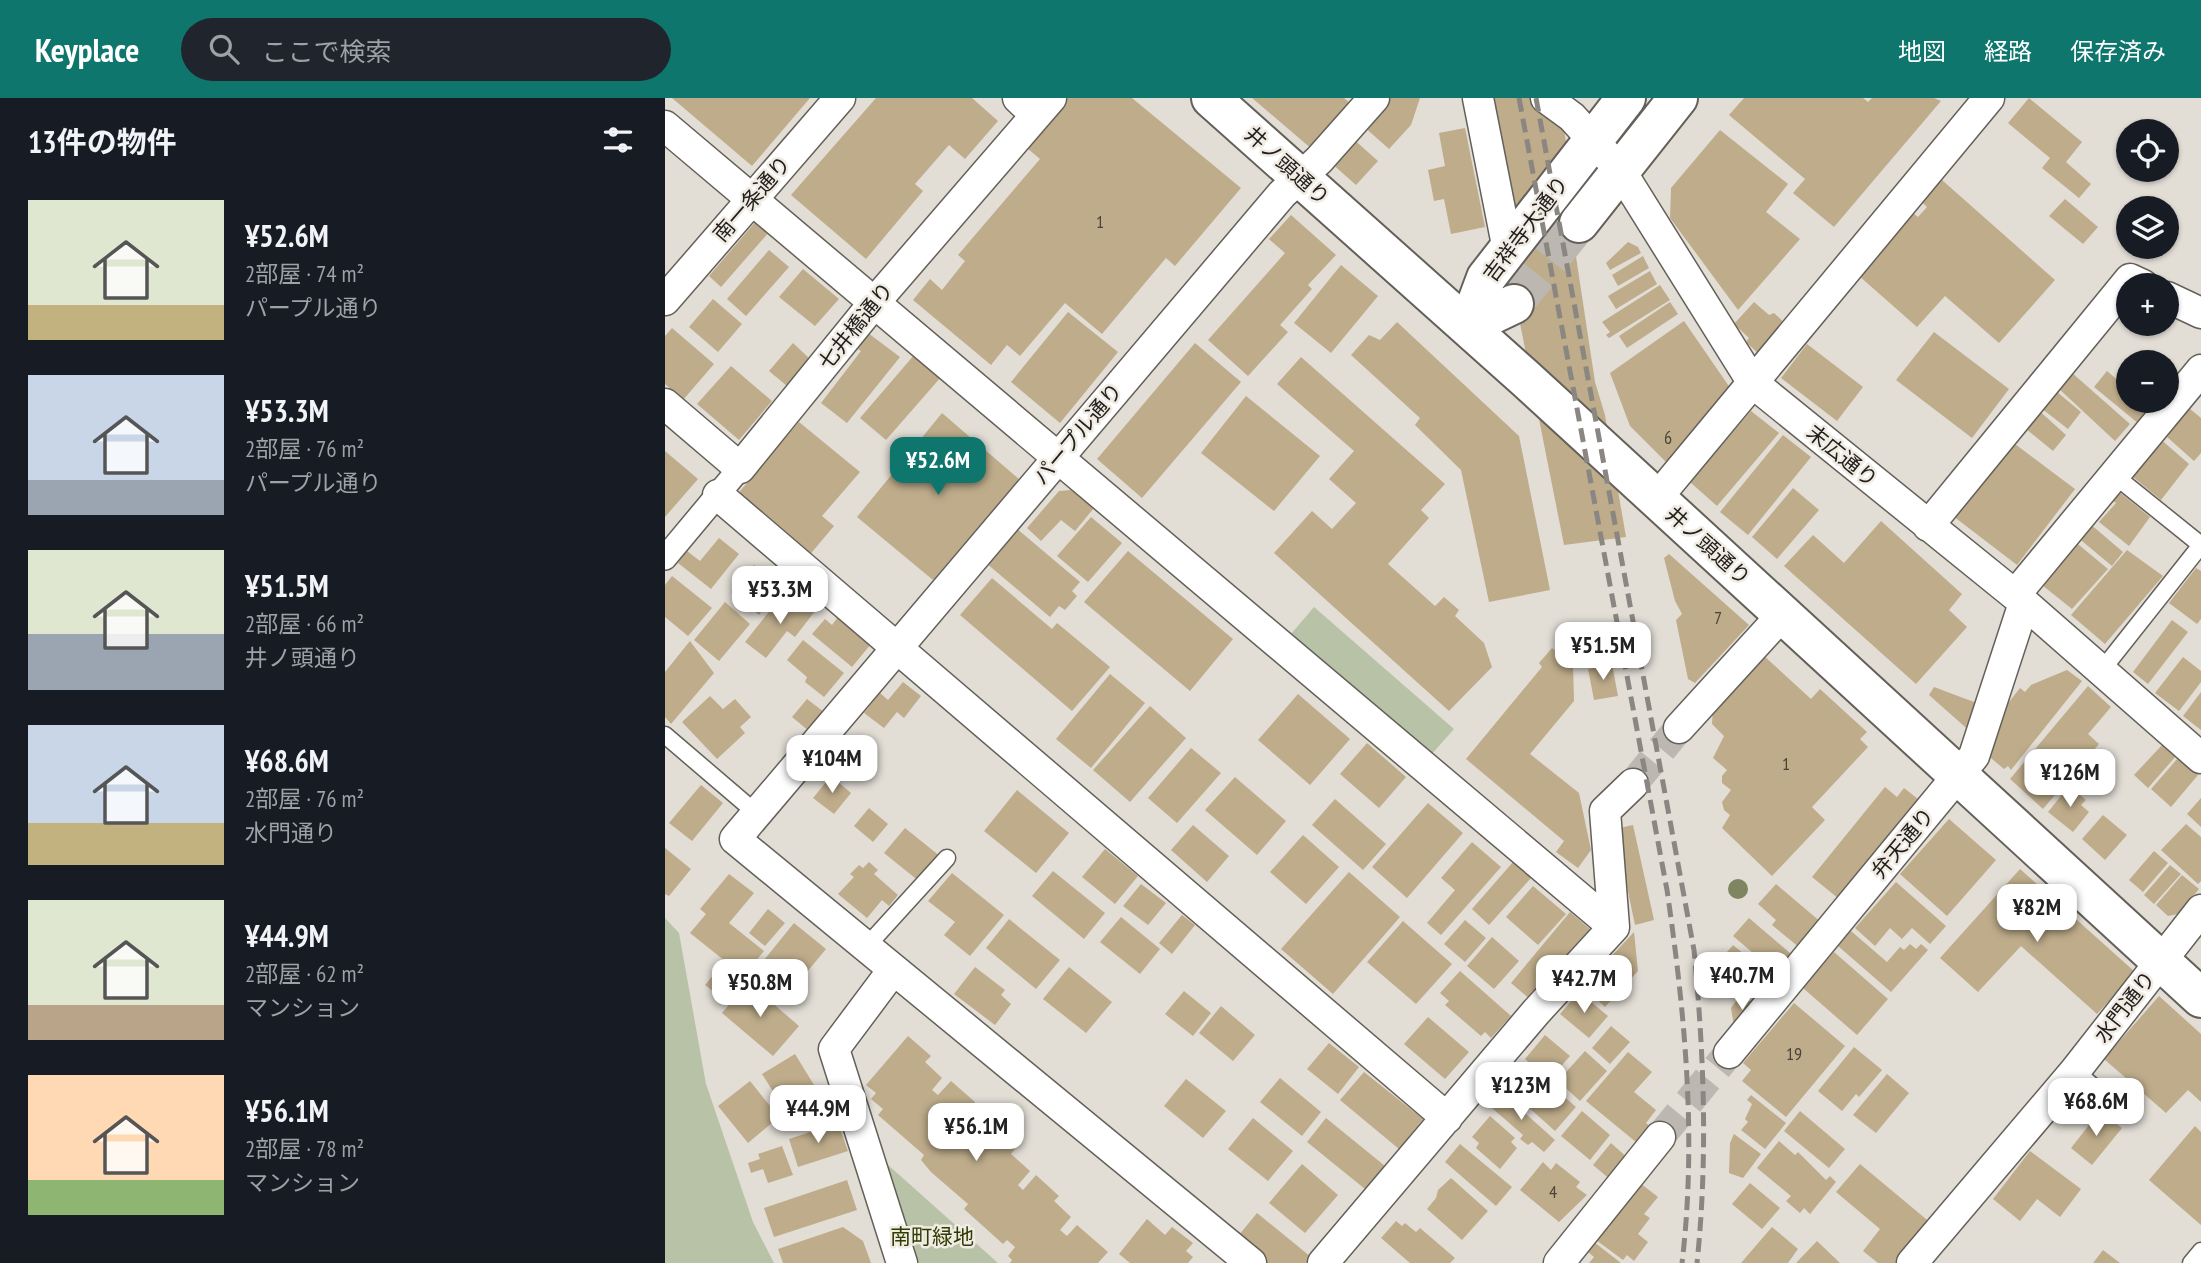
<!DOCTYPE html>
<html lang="ja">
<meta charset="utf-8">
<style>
body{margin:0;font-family:"PT Sans Narrow","Noto Sans JP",sans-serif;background:#20242c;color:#f1f3f6;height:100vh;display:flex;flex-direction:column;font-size:26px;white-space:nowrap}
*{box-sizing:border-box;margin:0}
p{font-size:23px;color:#9ea1a6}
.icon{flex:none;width:38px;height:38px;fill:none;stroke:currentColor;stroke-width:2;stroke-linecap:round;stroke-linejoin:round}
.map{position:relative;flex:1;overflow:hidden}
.side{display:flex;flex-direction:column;background:#171b24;width:665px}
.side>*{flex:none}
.fabs{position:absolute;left:1451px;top:21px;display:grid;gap:14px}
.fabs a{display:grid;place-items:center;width:63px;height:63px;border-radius:50%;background:#171b24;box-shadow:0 2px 5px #0004;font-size:35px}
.price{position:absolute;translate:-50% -60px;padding:0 16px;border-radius:14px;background:#fff;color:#222;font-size:23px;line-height:46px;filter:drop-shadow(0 2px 4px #0008)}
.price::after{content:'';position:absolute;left:50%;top:42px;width:21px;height:16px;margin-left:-10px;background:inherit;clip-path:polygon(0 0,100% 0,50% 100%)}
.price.active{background:#0f766e;color:#fff}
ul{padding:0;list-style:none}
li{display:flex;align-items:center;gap:21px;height:175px;padding:0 28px}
li span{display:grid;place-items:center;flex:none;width:196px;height:140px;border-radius:0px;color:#555}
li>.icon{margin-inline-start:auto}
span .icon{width:84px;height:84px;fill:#fffc;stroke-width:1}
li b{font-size:30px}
h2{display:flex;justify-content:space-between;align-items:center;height:84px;padding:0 28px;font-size:30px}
header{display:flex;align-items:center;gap:42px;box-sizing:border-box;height:98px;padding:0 35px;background:#0f766e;color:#fff}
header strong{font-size:33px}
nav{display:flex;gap:38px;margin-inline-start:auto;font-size:24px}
.search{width:490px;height:63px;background:#20242c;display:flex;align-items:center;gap:18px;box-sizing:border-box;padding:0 24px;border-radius:38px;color:#9ea1a6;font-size:26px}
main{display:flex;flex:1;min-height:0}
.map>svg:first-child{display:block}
</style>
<header>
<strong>Keyplace</strong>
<div class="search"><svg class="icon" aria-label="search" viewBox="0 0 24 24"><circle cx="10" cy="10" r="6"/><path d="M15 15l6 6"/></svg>ここで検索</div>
<nav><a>地図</a><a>経路</a><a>保存済み</a></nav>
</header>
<main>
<section class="side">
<h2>13件の物件<svg class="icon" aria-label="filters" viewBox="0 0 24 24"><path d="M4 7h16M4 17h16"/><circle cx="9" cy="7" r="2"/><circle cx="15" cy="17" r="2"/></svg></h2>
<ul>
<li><span style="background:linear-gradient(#dfe7d0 75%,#c2b280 0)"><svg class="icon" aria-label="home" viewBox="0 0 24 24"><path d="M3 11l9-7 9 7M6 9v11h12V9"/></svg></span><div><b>¥52.6M</b><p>2部屋 · 74 m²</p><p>パープル通り</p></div></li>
<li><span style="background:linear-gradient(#c9d6e8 75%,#9aa5b1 0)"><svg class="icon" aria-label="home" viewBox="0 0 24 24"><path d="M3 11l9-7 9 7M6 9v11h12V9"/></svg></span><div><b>¥53.3M</b><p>2部屋 · 76 m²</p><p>パープル通り</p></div></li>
<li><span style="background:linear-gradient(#dfe7d0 60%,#9aa5b1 0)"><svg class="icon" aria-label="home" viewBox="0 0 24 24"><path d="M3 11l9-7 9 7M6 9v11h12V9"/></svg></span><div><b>¥51.5M</b><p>2部屋 · 66 m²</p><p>井ノ頭通り</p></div></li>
<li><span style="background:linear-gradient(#c9d6e8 70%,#c2b280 0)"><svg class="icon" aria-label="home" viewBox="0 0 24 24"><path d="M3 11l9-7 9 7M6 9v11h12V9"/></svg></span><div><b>¥68.6M</b><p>2部屋 · 76 m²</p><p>水門通り</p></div></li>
<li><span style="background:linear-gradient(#dfe7d0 75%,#b9a48a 0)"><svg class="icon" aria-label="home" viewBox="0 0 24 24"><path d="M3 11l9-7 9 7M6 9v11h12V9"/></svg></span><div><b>¥44.9M</b><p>2部屋 · 62 m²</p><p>マンション</p></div></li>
<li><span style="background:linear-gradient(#ffd9b3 75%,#8fb573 0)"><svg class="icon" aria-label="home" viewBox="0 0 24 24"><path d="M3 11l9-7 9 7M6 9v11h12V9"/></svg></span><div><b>¥56.1M</b><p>2部屋 · 78 m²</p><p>マンション</p></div></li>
</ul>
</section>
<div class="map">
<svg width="1536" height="1165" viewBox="0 0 1536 1165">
<rect width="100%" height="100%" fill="#e2ded6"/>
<path fill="#b8c2a7" d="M649,509L789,631L766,657L626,536Z
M0,820L14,835L41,986L88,1124L109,1165H0Z
M213,1058L333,1165H249Z"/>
<path fill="#beac8b" d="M7,0H145L87,68Z
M211,0H307L333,23L300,61L284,47L250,86L258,93L201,161L126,97Z
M403,0H467L576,90L510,168L501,160L437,236L400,205L355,258L342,247L326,267L248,202L265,181L277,192L300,163L293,157L375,61L362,50Z
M587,0H679L687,7L648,52Z
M721,0H755L746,27L724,51L697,27Z
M807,0H907L896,14L918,144L910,152L930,284L940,317L961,439L899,447L818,39Z
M1079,0H1198L1203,4L1207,0H1269L1276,3L1169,129L1128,95L1140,81L1064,17Z
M1364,0L1417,44L1401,64L1426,86L1414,100L1377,70L1385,60L1343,25Z
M800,30L820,129L786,136L779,101L769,103L763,72L780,68L774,35Z
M1055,32L1123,86L1101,114L1135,141L1073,212L1005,120L1006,90Z
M686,39L713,63L691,87L664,63Z
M1277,82L1390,182L1334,245L1280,198L1252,229L1193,177L1248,115L1253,119L1262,109L1257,104Z
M1400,101L1433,129L1418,146L1384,118Z
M626,117L671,157L643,187L647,191L615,227L623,234L583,278L543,242L620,155L604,141Z
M92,122L105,133L56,189L44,178Z
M963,144L973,149L976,155L945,172L941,165Z
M104,152L124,169L81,218L62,201Z
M978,158L984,170L953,188L947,177Z
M676,167L713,198L666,255L629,225Z
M138,171L174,201L150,228L114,199Z
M985,173L992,186L951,211L943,198Z
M995,187L1005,202L944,240L941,237L945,234L937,224Z
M48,201L77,226L53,254L24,229Z
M1005,204L1013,216L962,250L954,238Z
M1089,204L1104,217L1109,215L1124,229L1096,258L1081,244L1084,240L1069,226Z
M403,214L453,254L395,325L346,284Z
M1019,223L1070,297L1006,369L965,328L945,275Z
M732,224L854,338L885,492L824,504L796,372L750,327L755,320L686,257L704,237L715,242Z
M7,230L49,266L18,302L0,286V238Z
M1269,234L1344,291L1307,340L1231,282Z
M203,235L235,259L182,325L156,305L196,253L191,250Z
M128,245L145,261L122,288L104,273Z
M530,245L576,284L477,400L432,361Z
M1142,246L1198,289L1172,323L1116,280Z
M250,256L276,279L221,342L195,320Z
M636,259L780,386L756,412L764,420L723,466L770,508L779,499L794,512L790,518L819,545L827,569L784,613L609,455L647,413L667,431L691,405L664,381L689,353L612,286Z
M66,268L107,303L74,342L32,306Z
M1442,273L1463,291V303H1478L1487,310L1474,326L1429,289Z
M1406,274L1465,326L1450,343L1392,289Z
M1391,293L1416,314L1403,331L1376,310Z
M581,298L655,358L609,413L536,355Z
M1370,309L1401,337L1388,353L1355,326Z
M1524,310L1536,320V355L1529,363L1502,339Z
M1086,313L1114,335L1052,408L1025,384Z
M277,315L354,381L268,482L192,419Z
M134,324L195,374L157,418L169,428L142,460L70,399Z
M1118,337L1146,359L1083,437L1055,414Z
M1493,339L1524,366L1496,402L1462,374Z
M1346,343L1410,391L1352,467L1288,418Z
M0,353L33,381L0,419Z
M1128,390L1154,412L1112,461L1087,439Z
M406,392L429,410L410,433L396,422L376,443L362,430L394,393Z
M1453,393L1485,419L1464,448L1434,424L1451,405L1446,401Z
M426,419L457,445L423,484L392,458Z
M1216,423L1297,496L1284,512L1302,529L1251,586L1119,468L1148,437L1179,465Z
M1424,425L1458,454L1447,468L1411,438Z
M351,430L415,484L407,493L412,498L400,512L394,508L385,519L321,465Z
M54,440L74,456L46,491L13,465L22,453L35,463Z
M1408,442L1443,471L1407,511L1377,487Z
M1462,452L1498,478L1440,546L1406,517Z
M463,453L568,541L525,593L419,504Z
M1004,456L1084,527L1030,585L1023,581L1011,522L1017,516L1010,503L999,460Z
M89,467L116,490L94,517L66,494Z
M1531,470L1536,473V521L1532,526L1504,505Z
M7,478L47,510L23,538L0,519V487Z
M327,480L387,531L392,525L445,569L407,613L295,517Z
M129,496L150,513L130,539L122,533L101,560L80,544L106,511L113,517Z
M60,504L85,526L54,563L29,542Z
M173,519L206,546L187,569L147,536L160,521L167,527Z
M1507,522L1523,534L1483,586L1468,574Z
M138,542L179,575L159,599L140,584L142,579L122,562Z
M25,543L49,575L6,626L0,619V574Z
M887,550L908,567L909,603L865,656L914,695L926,752L913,770L891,754L899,743L801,661L877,569L874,565Z
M1098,557L1146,601L1155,591L1202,634L1195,641L1203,649L1147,709L1160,722L1107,778L1057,730L1065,717L1059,712L1057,704L1066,692L1057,685V678L1062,672L1048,660L1059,638L1047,626L1048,610Z
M1518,559L1536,573V584L1514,613L1490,595Z
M947,566L953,598L929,602L923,571Z
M1402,572L1417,583L1346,672L1343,668L1339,671L1320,655L1329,623L1355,590L1360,594L1366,587Z
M445,576L480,605L426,670L391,641Z
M238,584L256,598L239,620L232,614L219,630L199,615L215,595L223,602Z
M1423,588L1446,609L1423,636L1434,646L1378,711L1345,681Z
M1269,589L1317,607L1308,636L1264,597Z
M1536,594V632L1518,618Z
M633,596L685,641L645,687L593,642Z
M45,598L58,611L70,601L86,619L75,629L80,635L52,661L17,624Z
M142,601L159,614L144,633L127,619Z
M485,608L521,640L465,704L428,672Z
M702,645L741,679L714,710L675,676Z
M1498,646L1511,658L1483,690L1469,677Z
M526,650L556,675L512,725L483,700Z
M1513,660L1533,677L1506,709L1486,691Z
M166,678L186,695L169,716L148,700Z
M570,679L621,723L592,757L540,712Z
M36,687L58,705L27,743L4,725Z
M1404,688L1421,702L1416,707L1424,714L1408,734L1383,714Z
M1220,689L1232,699L1239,690L1253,701L1246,709L1252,715L1179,805L1147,779Z
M352,692L404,735L371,775L319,733Z
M1536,700V729L1522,716Z
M670,701L721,746L698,772L647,727Z
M763,705L798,735L742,800L707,769Z
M204,710L223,726L208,744L189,728Z
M1438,717L1462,737L1440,762L1417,741Z
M1284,721L1331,762L1282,818L1235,776Z
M1521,726L1536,739V783L1533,786L1496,752Z
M528,727L564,758L542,784L506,752Z
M968,727L989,822L970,827L950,731Z
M240,730L276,759L255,784L219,755Z
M638,737L674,769L641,806L605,774Z
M807,744L836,769L776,837L762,825L790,792L776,780Z
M0,750L26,771L4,798L0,796Z
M440,751L473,778L450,806L417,779Z
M1489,753L1503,765L1478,794L1464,782Z
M204,764L213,772L209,776L233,797L224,808L217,802L202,820L173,796L189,779L185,776L194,767L198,770Z
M848,764L866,780L824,827L807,811Z
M1505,767L1516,776L1489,806L1479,797Z
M1355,771L1470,874L1432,916L1356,848L1313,894L1275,860Z
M388,773L440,815L419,841L367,798Z
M684,774L735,819L668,896L616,851Z
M287,775L339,817L305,858L279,837L290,824L263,803Z
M64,776L89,795L64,825L99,853L59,902L40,887L60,863L25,835L41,816L35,811Z
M1517,777L1534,791L1513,816L1503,818L1491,807Z
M1231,784L1281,828L1265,846L1247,830L1237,841L1225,830L1210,848L1190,830Z
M476,786L501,805L483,827L458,808Z
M1111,786L1157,825L1135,850L1107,827L1111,822L1093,806Z
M868,788L901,816L873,847L841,819Z
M103,811L120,825L100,848L84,835Z
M905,814L926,832L867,903L846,885Z
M517,817L530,827L507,856L494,845Z
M456,819L495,851L475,876L435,844Z
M1084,820L1131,860L1115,878L1068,838Z
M344,821L395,862L371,891L321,850Z
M800,822L821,840L800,864L779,846Z
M738,823L787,866L751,906L702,864Z
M129,825L161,851L127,892L95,867Z
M1186,833L1222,864L1235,849L1239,852L1245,846L1251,851L1256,846L1263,852L1226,894L1173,848Z
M969,834L973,873L940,909L918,889Z
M827,839L854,863L829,891L802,868Z
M1068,847L1106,878L1089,900L1065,881L1071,873L1064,866L1069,860L1062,854Z
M1169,854L1223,901L1192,937L1138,890Z
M310,869L340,892L336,897L346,906L330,927L289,896Z
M404,869L447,904L421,935L378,901Z
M795,873L846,918L826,940L820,934L816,938L780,907L784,903L775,895Z
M83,884L134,928L108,958L57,915Z
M519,893L546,915L528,938L500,916Z
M914,894L943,918L924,940L895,916Z
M1076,896L1094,911L1070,934L1066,910Z
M1494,898L1536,936V1004L1523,992L1501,1015L1439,961Z
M1129,905L1180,948L1121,1019L1077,983L1086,972L1078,965Z
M556,908L590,937L568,963L534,935Z
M763,919L804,954L780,981L739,946Z
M946,928L965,944L945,966L927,950Z
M880,937L905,958L884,982L860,961Z
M243,938L266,958L260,964L277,980L267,992L273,997L286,983L310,1004L304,1010L321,1025L309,1038L317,1044L328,1031L350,1051L346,1056L365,1073L353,1087L358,1092L371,1077L394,1098L389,1103L406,1119L395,1132L402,1138L412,1127L443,1154L433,1165H345L347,1162L343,1158L350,1149L342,1142L338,1146L299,1111L303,1106L266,1074L256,1062L259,1057L213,1017L218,1011L206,1001L211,995L201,987Z
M664,945L694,969L673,996L642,971Z
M1189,949L1217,972L1194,999L1191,996L1177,1013L1153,993Z
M920,953L942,973L915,1003L893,983Z
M963,954L987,974L969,994L991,1012L981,1025L990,1033L977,1049L921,1003Z
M130,956L157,1000L125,1020L97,976Z
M859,972L876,987L880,982L911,1009L890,1033L843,991Z
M699,974L758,1021L734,1051L675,1002Z
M1222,976L1244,995L1211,1035L1188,1017Z
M615,980L656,1014L637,1038L595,1004Z
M521,981L561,1013L538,1040L499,1008Z
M85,983L114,1019L83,1045L53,1008Z
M830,994L841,1003L843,1000L890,1042L879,1054L867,1044L863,1047L855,1041L858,1037L820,1004Z
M1086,997L1121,1025L1100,1051L1076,1032L1083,1024L1080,1021L1087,1006L1082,1002Z
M917,1013L945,1037L925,1062L896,1038Z
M1135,1013L1180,1051L1164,1070L1119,1033Z
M1435,1013L1457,1030L1427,1067L1406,1050Z
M825,1018L850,1040L846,1044L852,1050L835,1071L811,1050L814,1045L807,1039Z
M588,1020L628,1053L603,1083L563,1051Z
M661,1020L720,1068L700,1091L642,1044Z
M173,1025L183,1053L133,1069L124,1041Z
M1530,1028L1536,1034V1127L1484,1082Z
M1069,1036L1096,1056L1078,1080L1064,1075L1065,1045Z
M1114,1043L1130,1057L1133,1054L1161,1082L1165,1078L1171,1084L1145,1116L1139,1110L1135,1115L1121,1103L1126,1098L1092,1070Z
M946,1045L965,1062L947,1083L928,1067Z
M795,1046L847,1089L831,1108L780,1064Z
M117,1048L128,1077L103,1085L98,1071L86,1075L83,1065L95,1061L93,1056Z
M1365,1053L1416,1091L1395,1119L1372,1101L1355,1123L1328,1101Z
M878,1064L886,1072L891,1065L915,1084L911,1089L922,1097L894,1124L855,1092Z
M637,1066L673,1097L640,1135L604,1105Z
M1195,1066L1267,1126L1234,1165H1213L1198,1153L1215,1131L1171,1094Z
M786,1080L823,1113L797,1142L762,1111L771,1100L773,1092Z
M182,1082L192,1112L109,1139L99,1110Z
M975,1085L993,1099L979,1116L985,1120L973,1136L983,1144L969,1163L962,1157L958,1162L931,1142Z
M1085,1085L1115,1110L1097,1131L1067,1106Z
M592,1115L646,1159L641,1165H595L569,1143Z
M482,1121L500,1137L507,1129L528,1145L521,1153L528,1159L523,1165H465L454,1156Z
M731,1123L737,1128L740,1125L751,1134L755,1130L790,1160L785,1165H745L716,1140Z
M178,1129L198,1143L206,1165H118L113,1151Z
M1107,1129L1133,1151L1123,1165H1076Z
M1152,1143L1175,1165H1131Z
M929,1144L956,1165H924L929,1159L922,1153Z
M1438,1152L1455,1165H1428Z"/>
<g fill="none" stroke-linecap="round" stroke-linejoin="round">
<path stroke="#bcb8b1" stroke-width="30" stroke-dasharray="30 15" stroke-linecap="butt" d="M968,686L1014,630
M995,1039L1064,955"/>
<path stroke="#bcb8b1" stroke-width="38" stroke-dasharray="38 19" stroke-linecap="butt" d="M849,206L914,125"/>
<defs>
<path id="service" d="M1449,377L1536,447
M1437,572L1536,447
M0,637L90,714
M201,849L282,760
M1410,973L1461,1016
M1526,1165L1536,1153"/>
<path id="pedestrian" d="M0,460L75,370"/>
<path id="minor" d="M353,0L371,17
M813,0L843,152
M881,0L907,19L955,72L1088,285L1350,497L1536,660
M0,28L949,829
M1502,199L1536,215
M0,202L175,0
M0,306L75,370L209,205L386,0
M53,397L782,1020
M991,401L1324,0
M1263,428L1465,181L1478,187
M1350,497L1536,272
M1014,630L1118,516
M228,872L169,951L237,1165
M1064,955L1309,658L1359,505
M586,1165L70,741L617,96L654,62L709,0
M658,1165L871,914L949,829L940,713L968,686
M894,1165L995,1039
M1247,1165L1410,973L1536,812"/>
<path id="tertiary" d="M914,125L1013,0
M803,228L821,180L961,0
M803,228L849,206"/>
<path id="primary" d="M546,0L861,281L1536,900"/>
</defs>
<use href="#service" stroke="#646059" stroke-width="19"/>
<use href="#pedestrian" stroke="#646059" stroke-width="26"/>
<use href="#minor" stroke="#646059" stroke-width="33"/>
<use href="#tertiary" stroke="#646059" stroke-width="42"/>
<use href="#primary" stroke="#646059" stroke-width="42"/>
<use href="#service" stroke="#fff" stroke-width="16"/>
<use href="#pedestrian" stroke="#fff" stroke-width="23"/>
<use href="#minor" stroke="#fff" stroke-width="30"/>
<use href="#tertiary" stroke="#fff" stroke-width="38"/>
<use href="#primary" stroke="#fff" stroke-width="38"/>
<path stroke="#8a8782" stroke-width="5" stroke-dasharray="14 7" stroke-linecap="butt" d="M854,0L1002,792C1020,916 1032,1040 1017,1165
M871,0L1029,852C1039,957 1043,1060 1032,1165"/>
</g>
<circle fill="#7f8461" cx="1073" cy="791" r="10"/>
<g text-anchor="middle" stroke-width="5" stroke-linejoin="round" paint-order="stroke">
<g font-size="18" fill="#494338">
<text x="435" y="130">1</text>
<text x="1003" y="346">6</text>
<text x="1053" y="526">7</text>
<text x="1121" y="672">1</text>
<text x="1129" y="962">19</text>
<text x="888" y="1100">4</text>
</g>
<g font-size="21" fill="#22201d" stroke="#f0ebe3">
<text transform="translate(622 68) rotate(42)" y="7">井ノ頭通り</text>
<text transform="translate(87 101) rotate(-49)" y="7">南一条通り</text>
<text transform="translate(861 131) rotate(-53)" y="7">吉祥寺大通り</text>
<text transform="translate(191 228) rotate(-51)" y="7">七井橋通り</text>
<text transform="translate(413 336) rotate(-50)" y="7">パープル通り</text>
<text transform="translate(1177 358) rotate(39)" y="7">末広通り</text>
<text transform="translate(1043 448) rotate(42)" y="7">井ノ頭通り</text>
<text transform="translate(1238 745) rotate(-50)" y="7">弁天通り</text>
<text transform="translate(1460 909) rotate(-52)" y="7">水門通り</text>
</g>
<g font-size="21" fill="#2e3b01" stroke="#f0ebe3">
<text x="267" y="1146">南町緑地</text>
</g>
</g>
</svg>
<div class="fabs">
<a><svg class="icon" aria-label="locate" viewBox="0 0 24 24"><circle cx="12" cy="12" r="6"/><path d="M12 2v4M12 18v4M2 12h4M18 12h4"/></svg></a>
<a><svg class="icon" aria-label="layers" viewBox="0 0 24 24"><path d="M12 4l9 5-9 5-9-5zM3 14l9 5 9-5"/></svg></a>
<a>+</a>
<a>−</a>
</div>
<b class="price active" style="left:273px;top:399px">¥52.6M</b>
<b class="price" style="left:115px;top:528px">¥53.3M</b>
<b class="price" style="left:938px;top:584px">¥51.5M</b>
<b class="price" style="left:167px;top:697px">¥104M</b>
<b class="price" style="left:1405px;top:711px">¥126M</b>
<b class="price" style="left:1372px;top:846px">¥82M</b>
<b class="price" style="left:1077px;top:914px">¥40.7M</b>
<b class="price" style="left:919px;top:917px">¥42.7M</b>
<b class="price" style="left:95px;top:921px">¥50.8M</b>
<b class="price" style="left:856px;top:1024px">¥123M</b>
<b class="price" style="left:1431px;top:1040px">¥68.6M</b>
<b class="price" style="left:153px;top:1047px">¥44.9M</b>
<b class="price" style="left:311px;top:1065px">¥56.1M</b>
</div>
</main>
